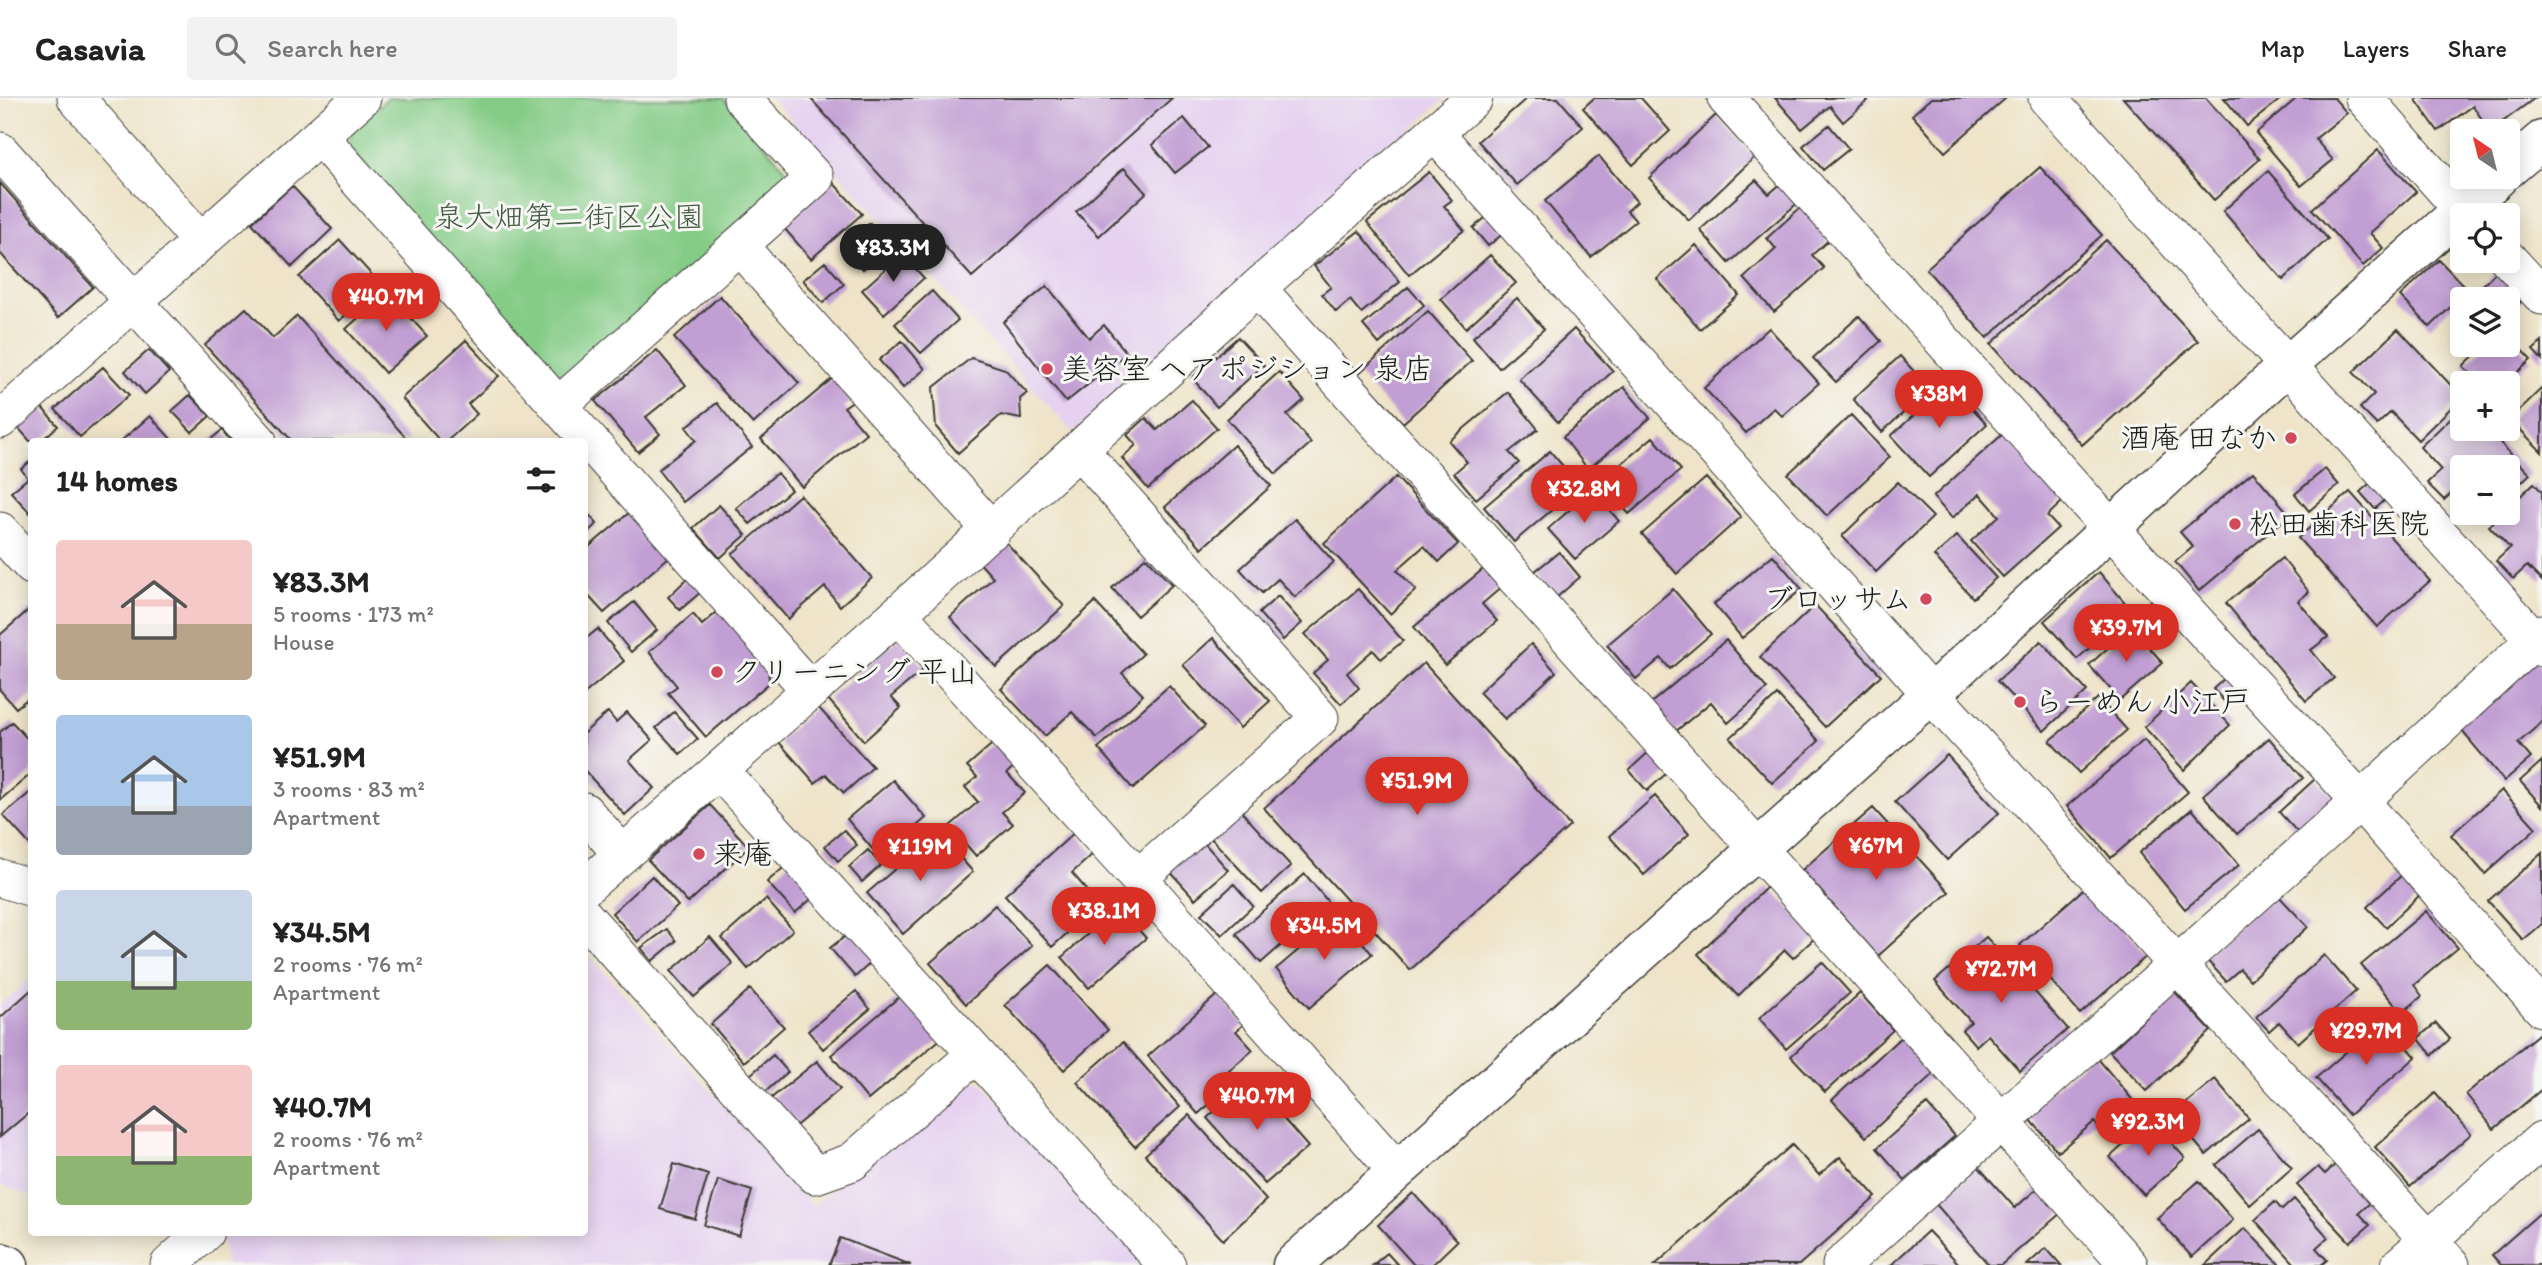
<!DOCTYPE html>
<meta charset="utf-8">
<style>
body{margin:0;font-family:Itim,"Klee One",sans-serif;background:#f2f2f2;color:#222;height:100vh;display:flex;flex-direction:column;font-size:26px;white-space:nowrap}
*{box-sizing:border-box;margin:0}
p{font-size:23px;color:#767676}
.icon{flex:none;width:38px;height:38px;fill:none;stroke:currentColor;stroke-width:2;stroke-linecap:round;stroke-linejoin:round}
.map{position:relative;flex:1;overflow:hidden}
.details{position:absolute;left:28px;top:340px;width:560px;height:798px;display:flex;flex-direction:column;background:#fff;border-radius:7px;box-shadow:0 4px 18px #0003}
.details>*{flex:none}
.needle{width:46px;rotate:325deg}
.controls{position:absolute;left:2450px;top:21px;display:grid;gap:14px}
.controls a{display:grid;place-items:center;width:70px;height:70px;border-radius:7px;background:#fff;box-shadow:0 4px 18px #0003;font-size:35px}
.price{position:absolute;translate:-50% -60px;padding:0 16px;border-radius:24px;background:#d93025;color:#fff;font-size:23px;line-height:46px;filter:drop-shadow(0 2px 4px #0008)}
.price::after{content:'';position:absolute;left:50%;top:42px;width:21px;height:16px;margin-left:-10px;background:inherit;clip-path:polygon(0 0,100% 0,50% 100%)}
.price.current{background:#222;color:#fff}
ul{padding:0;list-style:none}
li{display:flex;align-items:center;gap:21px;height:175px;padding:0 28px}
li span{display:grid;place-items:center;flex:none;width:196px;height:140px;border-radius:7px;color:#555}
li>.icon{margin-inline-start:auto}
span .icon{width:84px;height:84px;fill:#fffc;stroke-width:1}
li b{font-size:30px}
h2{display:flex;justify-content:space-between;align-items:center;height:84px;padding:0 28px;font-size:30px}
header{display:flex;align-items:center;gap:42px;box-sizing:border-box;height:98px;padding:0 35px;background:#fff;border-bottom:2px solid #e0e0e0}
header strong{font-size:33px}
nav{display:flex;gap:38px;margin-inline-start:auto;font-size:24px}
.search{width:490px;height:63px;background:#f2f2f2;display:flex;align-items:center;gap:18px;box-sizing:border-box;padding:0 24px;border-radius:7px;color:#767676;font-size:26px}
.map>svg:first-child{display:block}
</style>
<header>
<strong>Casavia</strong>
<div class="search"><svg class="icon" aria-label="search" viewBox="0 0 24 24"><circle cx="10" cy="10" r="6"/><path d="M15 15l6 6"/></svg>Search here</div>
<nav><a>Map</a><a>Layers</a><a>Share</a></nav>
</header>
<div class="map">
<svg width="2542" height="1167" viewBox="0 0 2542 1167">
<rect width="100%" height="100%" fill="#f6f6f2"/>
<filter id="ink" filterUnits="userSpaceOnUse"><feTurbulence type="fractalNoise" baseFrequency=".0143" numOctaves="2"/><feDisplacementMap in="SourceGraphic" scale="14" xChannelSelector="R" yChannelSelector="G"/><feConvolveMatrix kernelMatrix="1 2 1 2 8 2 1 2 1" color-interpolation-filters="sRGB"/></filter>
<filter id="wash" filterUnits="userSpaceOnUse"><feTurbulence type="fractalNoise" baseFrequency=".00686" numOctaves="4" result="noise"/><feDisplacementMap in="SourceGraphic" scale="28" xChannelSelector="R" yChannelSelector="G"/><feGaussianBlur stdDeviation="1.57" result="paint"/><feColorMatrix in="noise" values="0 0 0 0 0 0 0 0 0 0 0 0 0 0 0 0 0 1.4 0 .05"/><feComposite in="paint" operator="in"/></filter>
<g filter="url(#wash)">
<rect width="100%" height="100%" fill="#efe4c9"/>
<path fill="#e6d2f0" d="M771,0H1446L1073,335Z
M585,852L813,1108L962,982L981,984L1148,1167H226L222,1141L230,1134H584Z
M31,880V1098L0,1087V907Z"/>
<path fill="#85cc87" stroke="#507452" stroke-width="2" d="M388,0H723L788,74L781,94L567,277L550,278L348,49L351,33Z"/>
<g id="blocks">
<path fill="#c19ed3" d="M810,0H1172L972,179Z
M1527,0H1558L1583,29L1517,87L1478,43Z
M1594,0H1641L1670,33L1633,67L1583,10Z
M1775,0H1871L1843,24L1830,8L1802,31Z
M1931,0H2006L1945,54L1912,17Z
M2123,0H2206L2260,61L2214,102Z
M2224,0H2282L2247,28Z
M2297,0H2334L2347,15L2315,41L2333,62L2301,88L2256,35Z
M2419,0H2535L2490,33L2473,8L2438,33L2416,2Z
M1716,17L1755,59L1689,122L1649,80Z
M1184,20L1208,49L1175,75L1152,47Z
M1829,27L1849,51L1823,72L1803,48Z
M2378,52L2416,94L2370,135L2383,150L2363,168L2312,111Z
M1599,58L1637,104L1627,113L1636,123L1591,159L1545,103Z
M2040,69L2102,137L1987,240L1926,171Z
M1124,70L1146,95L1099,138L1076,114Z
M2268,73L2328,141L2283,182L2223,113Z
M1429,74L1452,102L1444,108L1464,132L1409,177L1367,124Z
M828,79L862,116L811,161L778,123Z
M1756,82L1769,96L1784,83L1801,102L1729,165L1700,132Z
M0,85L93,189L58,220L0,155Z
M292,88L332,131L292,169L252,125Z
M1802,108L1831,140L1812,157L1824,170L1774,214L1744,180L1776,151L1767,140Z
M1490,116L1505,134L1488,148L1473,130Z
M870,125L890,147L863,171L844,149Z
M1359,133L1400,184L1361,215L1350,202L1336,214L1322,196L1331,189L1314,168Z
M340,142L380,186L339,223L299,179Z
M2106,142L2198,243L2082,347L1991,246Z
M1696,147L1739,197L1700,231L1657,181Z
M902,156L924,180L884,216L862,192Z
M1490,157L1516,185L1466,230L1441,201Z
M2439,162L2468,192L2430,229L2400,198Z
M825,164L844,186L823,205L803,182Z
M2502,168L2529,196L2508,216V201H2490L2480,190Z
M1047,188L1089,240L1104,227L1127,255L1066,304L1003,224Z
M1408,189L1424,207L1379,246L1363,227Z
M932,193L958,222L921,255L895,226Z
M387,194L427,238L385,275L346,231Z
M720,198L799,285L753,326L674,240Z
M1517,200L1544,231L1499,270L1473,239Z
M246,210L273,240L297,218L409,343H292L205,247Z
M1428,213L1472,263L1403,325L1358,276Z
M1859,218L1881,243L1836,284L1813,260Z
M1769,230L1819,285L1782,318L1774,310L1746,335L1704,290Z
M1574,231L1613,273L1558,324L1519,281Z
M2398,231L2462,299L2418,342L2391,314L2377,327L2360,310L2374,296L2353,274Z
M2508,238L2531,262L2506,285H2480L2463,268L2485,247H2508Z
M1238,239L1264,267L1217,309L1192,280Z
M466,242L499,278L468,306L477,316L447,343H440L402,300Z
M902,243L925,271L903,290L879,262Z
M2542,244V262L2533,252Z
M149,252L169,274L145,296L125,273Z
M657,252L686,287L646,319L660,336L638,354L595,303Z
M1900,258L1930,291L1882,334L1853,301Z
M971,260L1005,271L1027,295L1020,301L1021,321L1001,317L958,355L936,329L933,290Z
M103,269L129,297L80,339L55,311Z
M1279,274L1304,302L1287,317L1311,345L1276,376L1227,321Z
M834,279L854,302L844,309L866,335L802,389L761,341Z
M1949,285L1987,326L1929,379L1891,338Z
M1624,289L1650,320L1588,371L1563,339Z
M2542,290V354L2510,321Z
M1508,294L1538,331L1509,354L1519,365L1476,401L1454,375L1467,364L1449,343Z
M190,297L210,318L192,334L172,313Z
M1192,302L1217,330L1148,391L1122,360L1136,347L1127,337L1146,320L1157,332Z
M38,305L58,328L41,343H30L14,325Z
M717,305L752,349L683,404L658,372L696,342L686,329Z
M2462,309V331H2487L2530,376L2508,397V369H2462V393L2458,389L2444,402L2427,385L2441,372L2420,349Z
M1851,317L1890,359L1827,418L1788,376Z
M150,318L173,343H121Z
M222,332L231,343H209Z
M2003,336L2063,403L2047,418L2058,430L2003,479L1971,443L1999,418L1980,396L1952,420L1933,399Z
M1653,339L1681,372L1629,416L1601,383Z
M1234,347L1271,388L1202,450L1165,409Z
M1550,353L1580,388L1514,444L1484,409Z
M32,362V417L11,394L28,380L21,371Z
M2325,371L2339,387L2309,413L2295,396Z
M2253,374L2290,417L2199,493L2175,464L2193,449L2180,434Z
M777,375L791,392L750,426L736,410Z
M2378,378L2393,395L2375,411L2360,394Z
M1396,379L1458,446L1439,464L1424,448L1397,472L1416,492L1390,516L1324,445Z
M1706,380L1741,419L1677,476L1642,436Z
M1898,384L1933,419L1876,474L1842,438Z
M2534,385L2542,394V483L2527,468L2513,481L2496,463L2510,450L2489,428L2503,415H2508V410Z
M1592,392L1619,423L1575,461L1548,431Z
M2350,394L2430,483L2377,529L2298,440Z
M800,397L872,480L840,508L825,489L788,521L732,456Z
M719,407L746,437L720,460L693,430Z
M584,411L597,426L584,437Z
M630,414L669,459L604,515L584,493V453Z
M1295,421L1334,464L1295,499L1278,481L1262,495L1240,471Z
M1957,438L1996,480L1973,500L1934,458Z
M1003,441L1064,508L996,569L950,519L993,480L978,463Z
M1559,454L1580,479L1556,500L1534,474Z
M1773,457L1802,491L1742,540L1714,506Z
M1146,459L1172,487L1137,518L1112,490Z
M2282,460L2309,494L2298,503L2328,539L2311,552L2334,580L2306,603L2226,505Z
M1488,467L1504,487L1482,506L1497,523L1445,567L1414,529Z
M2099,474L2132,513L2077,561L2044,523Z
M689,479L702,493L680,512L668,499Z
M1358,491L1403,543L1381,561L1373,552L1347,575L1359,590L1341,606L1313,575L1328,562L1305,536Z
M1673,491L1711,536L1670,571L1661,560L1636,581L1607,547Z
M2158,496L2169,508L2154,522L2143,509Z
M1278,498L1302,525L1283,542L1259,515Z
M634,504L657,532L631,554L608,525Z
M1095,504L1143,556L1122,575L1143,597L1097,640L1072,614L1045,638L1001,591Z
M1815,507L1881,577L1825,629L1760,559Z
M32,509V597L16,610L0,592V537Z
M723,509L768,563L769,585L706,639L668,595L677,588L649,554L693,516L702,527Z
M2131,529L2163,565L2120,602L2089,567Z
M598,531L624,563L584,596V542Z
M899,540L925,570L891,599L901,610L864,643L828,601Z
M1213,540L1270,603L1240,630L1183,567Z
M1726,542L1767,591L1728,625L1711,604L1675,634L1651,605Z
M2041,543L2087,593L2044,633L1997,583Z
M1531,546L1556,574L1505,621L1479,594Z
M2534,561L2542,570V624L2518,645L2531,660L2504,683L2456,626Z
M1424,565L1570,728L1410,872L1264,710Z
M2228,577L2239,589L2224,603L2213,591Z
M2191,585L2230,627L2184,672L2144,629Z
M1169,588L1205,628L1133,691L1098,650Z
M1777,597L1819,643L1772,685L1730,640Z
M2098,600L2127,632L2079,675L2050,643Z
M817,608L873,669L844,695L826,676L815,685L778,643Z
M608,614L616,624L627,614L652,642L629,662L654,690L625,717L584,672V635Z
M674,614L698,641L680,656L656,630Z
M12,624L32,646V675L0,702V634Z
M2269,640L2303,680L2237,736L2203,697Z
M998,641L1018,665L1007,675L1025,695L1002,714L1013,726L976,758L950,728L978,704L965,689L977,679L967,668Z
M2144,642L2188,694L2111,760L2067,708Z
M1651,652L1669,673L1647,693L1629,672Z
M1947,657L1999,715L1947,762L1895,704Z
M2542,663V708L2520,683Z
M2316,680L2337,703L2300,737L2279,714Z
M893,682L926,720L880,760L847,721Z
M2502,692L2536,730L2485,776L2451,737Z
M32,693V749L3,717Z
M1655,698L1689,736L1644,777L1609,738Z
M710,707L749,749L688,805L648,762Z
M1873,710L1949,794L1878,858L1802,772Z
M2192,711L2239,767L2185,811L2139,755Z
M1240,712L1291,768L1262,795L1210,739Z
M844,732L857,747L838,763L825,748Z
M938,734L973,774L903,836L867,795Z
M1075,734L1094,755L1072,775L1099,806L1052,849L1005,797Z
M1199,739L1228,772L1195,801L1166,769Z
M868,752L881,767L862,784L849,769Z
M2542,755V826L2523,842L2488,803Z
M789,765L817,796L795,815L767,784Z
M1305,776L1329,805L1261,865L1236,836Z
M2403,776L2422,795L2386,829L2367,809Z
M652,778L678,808L638,844L612,815Z
M1234,786L1253,808L1222,837L1201,816Z
M1768,788L1817,838L1793,860L1785,852L1738,898L1698,856Z
M2087,788L2148,857L2080,916L2020,847Z
M2275,794L2308,829L2250,882L2240,871L2226,883L2203,858Z
M766,801L793,832L748,871L722,840Z
M995,807L1032,848L966,906L930,865Z
M1118,809L1146,840L1089,890L1062,859Z
M2426,813L2458,850L2414,887L2422,898L2402,915L2361,867Z
M1340,817L1372,856L1309,910L1276,871Z
M667,831L676,843L652,863L641,850Z
M852,833L875,861L855,879L830,850Z
M710,839L733,866L694,899L671,873Z
M1986,839L2068,931L2020,973L1988,937L1976,948L1962,932L1971,924L1935,883Z
M2324,857L2356,893L2298,945L2279,924L2269,933L2256,919Z
M1822,864L1850,895L1786,951L1759,920Z
M1050,867L1108,932L1064,972L1005,907Z
M32,891V1012L0,1039V920Z
M750,891L784,929L744,964L711,926Z
M856,893L870,911L823,951L808,933Z
M2174,893L2211,933L2147,993L2110,954Z
M905,894L943,939L868,1002L831,957Z
M1860,895L1893,932L1825,994L1791,958Z
M1218,896L1244,926L1236,933L1253,952L1228,973L1236,983L1198,1016L1148,958Z
M2384,921L2416,959L2349,1017L2316,980Z
M2436,925L2450,941L2432,957L2418,940Z
M2542,933V991L2494,1031L2466,996Z
M1901,939L1934,976L1866,1039L1832,1002Z
M1123,944L1180,1009L1135,1049L1077,984Z
M2094,956L2136,1006L2103,1034L2094,1024L2058,1054L2025,1015Z
M773,957L788,974L765,994L750,977Z
M817,963L840,991L792,1031L769,1002Z
M2215,981L2249,1021L2206,1057L2172,1017Z
M1250,982L1308,1049L1265,1086L1207,1020Z
M2435,995L2471,1036L2410,1089L2375,1049Z
M1927,1006L1955,1038L1905,1082L1877,1050Z
M1189,1017L1266,1102L1223,1142L1145,1057Z
M2151,1022L2185,1060L2144,1097L2110,1059Z
M2258,1031L2292,1070L2250,1107L2216,1067Z
M1792,1047L1819,1077L1840,1059L1876,1099L1799,1167H1655Z
M674,1066L708,1077L695,1121L660,1111Z
M2336,1066L2371,1104L2359,1115L2370,1127L2350,1144L2297,1087L2318,1069L2325,1076Z
M1977,1067L2015,1110L2040,1088L2062,1114L2001,1167H1989L1934,1104Z
M718,1082L752,1093L739,1138L704,1127Z
M2199,1083L2233,1122L2192,1159L2157,1120Z
M1413,1095L1457,1143L1432,1167H1414L1378,1127Z
M2294,1101L2328,1139L2316,1150L2327,1162L2321,1167H2296L2255,1122L2275,1104L2282,1112Z
M2542,1113V1167H2501L2492,1157Z
M2245,1130L2280,1167H2205Z
M1928,1133L1960,1167H1891Z
M840,1140L911,1167H829Z
M2046,1150L2061,1167H2027Z
M1387,1155L1398,1167H1373Z"/>
</g>
</g>
<g filter="url(#ink)">
<use href="#blocks" fill-opacity="0" stroke="#3c3a36" stroke-width="2"/>
<g fill="none" stroke-linecap="round" stroke-linejoin="round">
<defs>
<path id="minor" d="M76,0L201,144
M1726,0L2111,431L2360,703L2542,910
M2047,0L2542,550
M2364,0L2467,117
M1435,35L1931,596L2451,1167
M319,38L811,593
M0,53L258,343
M739,148L992,433
M2508,161L2542,198
M1257,190L2129,1167
M558,308L815,80L742,0
M0,322L362,0
M1080,353L1320,620L1138,780
M0,433L32,468
M898,516L1138,780L1397,1073
M720,673L1167,1167
M584,713L622,756
M0,780L32,790
M584,790L898,516L1257,190L1474,0
M584,818L815,1077L852,1064L976,956
M169,1167L205,1134
M1841,1167L2360,703L2542,535
M2400,1167L2542,1042"/>
<path id="tertiary" d="M2508,71L2542,42
M1292,1167L1931,596L2288,267L2499,79"/>
<path id="primary" d="M0,1164L9,1167"/>
</defs>
<use href="#minor" stroke="#3c3a36" stroke-width="39"/>
<use href="#tertiary" stroke="#3c3a36" stroke-width="41"/>
<use href="#primary" stroke="#3c3a36" stroke-width="41"/>
<use href="#minor" stroke="#fff" stroke-width="37"/>
<use href="#tertiary" stroke="#fff" stroke-width="38"/>
<use href="#primary" stroke="#fff" stroke-width="38"/>
</g>
</g>
<g fill="#d1495b" stroke="#f6f6f2" stroke-width="2.5">
<circle cx="1047" cy="271" r="7"/>
<circle cx="2291" cy="340" r="7"/>
<circle cx="2235" cy="426" r="7"/>
<circle cx="1926" cy="501" r="7"/>
<circle cx="717" cy="574" r="7"/>
<circle cx="2020" cy="604" r="7"/>
<circle cx="699" cy="756" r="7"/>
</g>
<g text-anchor="middle" stroke-width="6" stroke-linejoin="round" paint-order="stroke">
<g font-size="30" fill="#415a41" stroke="#f6f6f2">
<text x="569" y="129">泉大畑第二街区公園</text>
</g>
<g font-size="30" fill="#1c1c1c" stroke="#f6f6f2" text-anchor="start">
<text x="1061" y="281">美容室 ヘアポジション 泉店</text>
<text x="2277" y="350" text-anchor="end">酒庵 田なか</text>
<text x="2249" y="436">松田歯科医院</text>
<text x="1912" y="511" text-anchor="end">ブロッサム</text>
<text x="731" y="584">クリーニング 平山</text>
<text x="2034" y="614">らーめん 小江戸</text>
<text x="713" y="766">来庵</text>
</g>
</g>
</svg>
<div class="controls">
<a><svg class="needle" viewBox="-14 -14 28 28"><path d="M0-13l5 13h-10z" fill="#e53935"/><path d="M0 13l5-13h-10z" fill="#767676"/></svg></a>
<a><svg class="icon" aria-label="locate" viewBox="0 0 24 24"><circle cx="12" cy="12" r="6"/><path d="M12 2v4M12 18v4M2 12h4M18 12h4"/></svg></a>
<a><svg class="icon" aria-label="layers" viewBox="0 0 24 24"><path d="M12 4l9 5-9 5-9-5zM3 14l9 5 9-5"/></svg></a>
<a>+</a>
<a>−</a>
</div>
<b class="price current" style="left:893px;top:186px">¥83.3M</b>
<b class="price" style="left:386px;top:235px">¥40.7M</b>
<b class="price" style="left:1939px;top:332px">¥38M</b>
<b class="price" style="left:1584px;top:427px">¥32.8M</b>
<b class="price" style="left:2126px;top:566px">¥39.7M</b>
<b class="price" style="left:1417px;top:719px">¥51.9M</b>
<b class="price" style="left:1876px;top:784px">¥67M</b>
<b class="price" style="left:920px;top:785px">¥119M</b>
<b class="price" style="left:1104px;top:849px">¥38.1M</b>
<b class="price" style="left:1324px;top:864px">¥34.5M</b>
<b class="price" style="left:2001px;top:907px">¥72.7M</b>
<b class="price" style="left:2366px;top:969px">¥29.7M</b>
<b class="price" style="left:1257px;top:1034px">¥40.7M</b>
<b class="price" style="left:2148px;top:1060px">¥92.3M</b>
<section class="details">
<h2>14 homes<svg class="icon" aria-label="filters" viewBox="0 0 24 24"><path d="M4 7h16M4 17h16"/><circle cx="9" cy="7" r="2"/><circle cx="15" cy="17" r="2"/></svg></h2>
<ul>
<li><span style="background:linear-gradient(#f6c9c9 60%,#b9a48a 0)"><svg class="icon" aria-label="home" viewBox="0 0 24 24"><path d="M3 11l9-7 9 7M6 9v11h12V9"/></svg></span><div><b>¥83.3M</b><p>5 rooms · 173 m²</p><p>House</p></div></li>
<li><span style="background:linear-gradient(#a9c7e8 65%,#9aa5b1 0)"><svg class="icon" aria-label="home" viewBox="0 0 24 24"><path d="M3 11l9-7 9 7M6 9v11h12V9"/></svg></span><div><b>¥51.9M</b><p>3 rooms · 83 m²</p><p>Apartment</p></div></li>
<li><span style="background:linear-gradient(#c9d6e8 65%,#8fb573 0)"><svg class="icon" aria-label="home" viewBox="0 0 24 24"><path d="M3 11l9-7 9 7M6 9v11h12V9"/></svg></span><div><b>¥34.5M</b><p>2 rooms · 76 m²</p><p>Apartment</p></div></li>
<li><span style="background:linear-gradient(#f6c9c9 65%,#8fb573 0)"><svg class="icon" aria-label="home" viewBox="0 0 24 24"><path d="M3 11l9-7 9 7M6 9v11h12V9"/></svg></span><div><b>¥40.7M</b><p>2 rooms · 76 m²</p><p>Apartment</p></div></li>
</ul>
</section>
</div>
